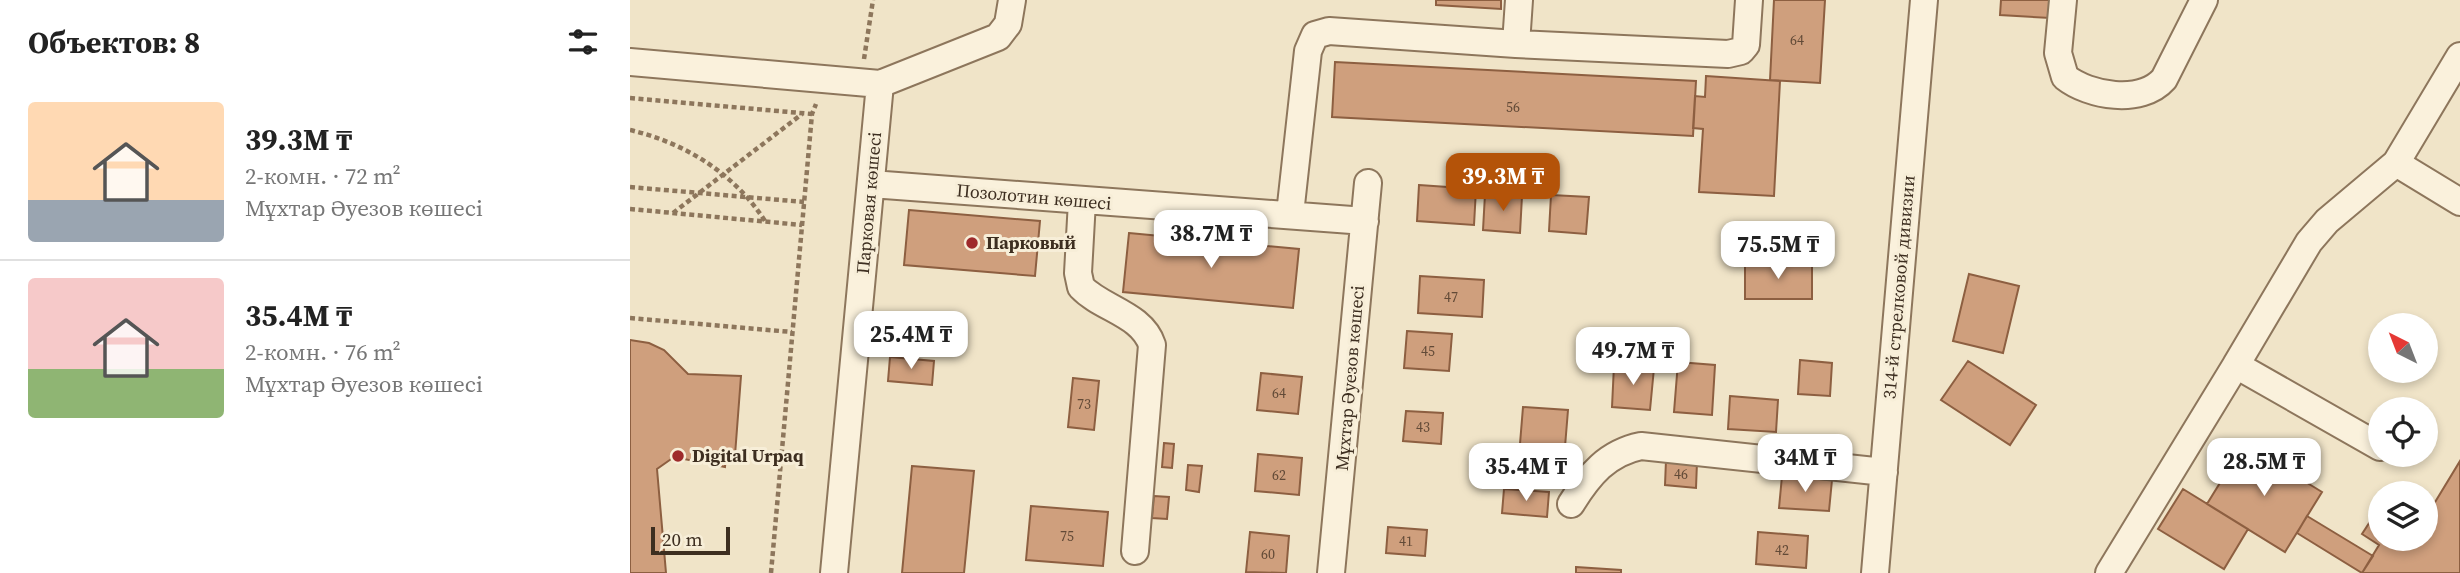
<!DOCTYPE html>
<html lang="ru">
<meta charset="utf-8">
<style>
body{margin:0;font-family:"Source Serif 4",serif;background:#f6f6f6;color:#222;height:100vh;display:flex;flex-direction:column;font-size:26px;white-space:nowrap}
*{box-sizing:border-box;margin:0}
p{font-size:23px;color:#767676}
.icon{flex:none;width:38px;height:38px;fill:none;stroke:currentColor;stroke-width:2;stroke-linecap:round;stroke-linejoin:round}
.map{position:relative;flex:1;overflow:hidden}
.sheet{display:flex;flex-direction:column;background:#fff;width:630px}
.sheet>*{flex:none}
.needle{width:46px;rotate:318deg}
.buttons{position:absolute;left:1738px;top:313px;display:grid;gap:14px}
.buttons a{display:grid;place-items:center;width:70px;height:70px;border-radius:50%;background:#fff;box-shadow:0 4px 10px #0003;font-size:35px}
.scale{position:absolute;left:21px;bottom:18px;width:79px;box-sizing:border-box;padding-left:7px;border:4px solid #3d2e20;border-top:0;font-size:19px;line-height:24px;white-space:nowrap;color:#3d2e20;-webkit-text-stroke:5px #f7eed8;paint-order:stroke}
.price{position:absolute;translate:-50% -60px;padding:0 16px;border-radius:14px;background:#fff;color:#222;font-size:23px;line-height:46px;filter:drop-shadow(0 2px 4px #0008)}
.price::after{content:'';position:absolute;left:50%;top:42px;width:21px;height:16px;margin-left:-10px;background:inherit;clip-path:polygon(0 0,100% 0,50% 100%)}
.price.current{background:#b45309;color:#fff}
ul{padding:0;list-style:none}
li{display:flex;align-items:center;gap:21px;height:175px;padding:0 28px}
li+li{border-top:2px solid #e0e0e0}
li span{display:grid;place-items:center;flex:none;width:196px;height:140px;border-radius:7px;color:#555}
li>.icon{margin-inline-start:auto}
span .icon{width:84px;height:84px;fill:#fffc;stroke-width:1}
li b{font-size:30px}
h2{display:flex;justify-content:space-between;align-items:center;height:84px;padding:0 28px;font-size:30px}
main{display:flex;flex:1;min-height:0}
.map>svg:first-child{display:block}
</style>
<main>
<section class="sheet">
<h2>Объектов: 8<svg class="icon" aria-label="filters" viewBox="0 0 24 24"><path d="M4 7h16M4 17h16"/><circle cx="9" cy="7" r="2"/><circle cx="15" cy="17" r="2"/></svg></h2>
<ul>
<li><span style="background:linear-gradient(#ffd9b3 70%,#9aa5b1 0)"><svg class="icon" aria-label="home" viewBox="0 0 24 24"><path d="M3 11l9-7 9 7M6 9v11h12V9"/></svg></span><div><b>39.3M ₸</b><p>2-комн. · 72 m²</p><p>Мұхтар Әуезов көшесі</p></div></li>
<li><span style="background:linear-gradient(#f6c9c9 65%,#8fb573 0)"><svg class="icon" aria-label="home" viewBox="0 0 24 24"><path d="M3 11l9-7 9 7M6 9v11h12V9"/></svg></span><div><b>35.4M ₸</b><p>2-комн. · 76 m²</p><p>Мұхтар Әуезов көшесі</p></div></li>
</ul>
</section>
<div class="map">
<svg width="1830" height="573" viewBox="0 0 1830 573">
<rect width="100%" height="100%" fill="#f0e4c8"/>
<path fill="#cf9f7d" stroke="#8d5f41" stroke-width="2" d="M806,0H871V9L806,5Z
M1144,0H1195L1190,83L1140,80Z
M1371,0H1421L1420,18L1370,15Z
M705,62L1066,81L1063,136L702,117Z
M1076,76L1150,81L1144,196L1069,192L1073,129L1063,128L1065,96L1075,97Z
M789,185L846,189L844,225L787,221Z
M855,194L892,196L890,233L853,230Z
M921,195L959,197L956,234L919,231Z
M279,210L410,221L405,276L274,265Z
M499,233L669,249L663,308L493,292Z
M1115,262H1182V299H1115Z
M1339,274L1389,286L1373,353L1323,341Z
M790,276L854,280L852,317L788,313Z
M777,331L822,334L819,371L774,368Z
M0,340L19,343L34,350L58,374L111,376L105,455L96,456L95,467L44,457L27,469L36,573H0Z
M260,357L304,361L302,385L258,381Z
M1170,360L1202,363L1200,396L1168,394Z
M1338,361L1406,405L1380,445L1311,400Z
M1048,362L1085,365L1082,415L1044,412Z
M984,365L1024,368L1020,410L982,407Z
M631,373L672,377L668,414L627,410Z
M443,378L469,381L464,430L438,427Z
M1100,396L1148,400L1146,432L1098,429Z
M893,407L938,410L934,459L889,456Z
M776,411L813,413L811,444L773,441Z
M534,443L544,444L542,468L532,467Z
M1614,444L1692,492L1655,552L1577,504Z
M628,454L672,458L669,495L625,491Z
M1036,460L1067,462L1066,488L1035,485Z
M1830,461V573H1732L1749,545L1732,534L1747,511L1750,513V539H1796V517Z
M558,465L572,466L569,492L556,490Z
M282,466L344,471L334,573H272Z
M1152,476L1202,480L1199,511L1149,508Z
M874,489L919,492L917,517L872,513Z
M1553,489L1618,529L1594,569L1528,529Z
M524,496L539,497L537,519L522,518Z
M401,506L478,512L473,566L396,560Z
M1677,516L1743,556L1732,573L1667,533Z
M758,527L797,530L795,556L756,553Z
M620,532L659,536L656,573L616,572Z
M1128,532L1178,536L1176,568L1126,564Z
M946,567L991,570V573H946Z"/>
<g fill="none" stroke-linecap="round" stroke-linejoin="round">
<defs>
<path id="minor" d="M889,0L886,44L1098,54L1111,51L1116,45L1119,0
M1433,0L1428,53L1435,77C1459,96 1511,105 1534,79L1574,0
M0,62L250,84L368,37L378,24L382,0
M1766,163L1830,202
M241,184L735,221
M452,201L448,273L451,287C472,309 512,314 522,345L505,551
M660,214L678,51L685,35L699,31L886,44
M1606,365L1679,242L1697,221L1766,163L1830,56
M941,504C959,475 977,453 1011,446L1254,472
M204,573L250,84
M701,573L738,183
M1245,573L1294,0
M1479,573L1606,365L1750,447"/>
</defs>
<use href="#minor" stroke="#8d765c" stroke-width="30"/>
<path stroke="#8d765c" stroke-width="4.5" stroke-dasharray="5 3.5" stroke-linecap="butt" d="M234,59L243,0
M0,98L182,114
M0,130C55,143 104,173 135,221
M0,187L174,202
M0,209L172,225
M43,213L172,114
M0,318L162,332
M141,573L182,114L186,104"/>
<use href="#minor" stroke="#faf1dc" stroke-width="26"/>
</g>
<g fill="#9e2a2b" stroke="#f7eed8" stroke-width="2.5">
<circle cx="342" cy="243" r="7"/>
<circle cx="48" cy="456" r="7"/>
</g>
<g text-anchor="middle" stroke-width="6" stroke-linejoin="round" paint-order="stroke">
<g font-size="14" fill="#624a37">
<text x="1167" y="45">64</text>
<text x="883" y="112">56</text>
<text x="821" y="302">47</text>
<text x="798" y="356">45</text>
<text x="649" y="398">64</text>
<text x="454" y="409">73</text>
<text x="793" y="432">43</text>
<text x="1051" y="479">46</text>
<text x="649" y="480">62</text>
<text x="437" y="541">75</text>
<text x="776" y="546">41</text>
<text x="1152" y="555">42</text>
<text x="638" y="559">60</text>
</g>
<g font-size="18" fill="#3d2e20" stroke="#f7eed8">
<text transform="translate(404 197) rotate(5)" y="6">Позолотин көшесі</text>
<text transform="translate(239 203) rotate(-85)" y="6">Парковая көшесі</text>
<text transform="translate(1269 287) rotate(-85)" y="6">314-й стрелковой дивизии</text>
<text transform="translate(720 378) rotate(-85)" y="6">Мұхтар Әуезов көшесі</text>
</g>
<g font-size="18" font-weight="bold" fill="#3d2e20" stroke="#f7eed8" text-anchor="start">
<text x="356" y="249">Парковый</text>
<text x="62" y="462">Digital Urpaq</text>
</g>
</g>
</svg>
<div class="buttons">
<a><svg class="needle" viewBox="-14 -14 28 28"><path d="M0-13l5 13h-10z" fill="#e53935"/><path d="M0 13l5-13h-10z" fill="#767676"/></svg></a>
<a><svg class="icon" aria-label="locate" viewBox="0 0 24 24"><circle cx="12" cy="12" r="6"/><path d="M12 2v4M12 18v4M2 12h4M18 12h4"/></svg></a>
<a><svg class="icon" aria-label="layers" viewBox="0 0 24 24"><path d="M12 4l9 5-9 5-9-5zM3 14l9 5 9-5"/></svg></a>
</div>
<div class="scale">20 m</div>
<b class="price current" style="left:873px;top:213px">39.3M ₸</b>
<b class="price" style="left:581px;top:270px">38.7M ₸</b>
<b class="price" style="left:1148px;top:281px">75.5M ₸</b>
<b class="price" style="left:281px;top:371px">25.4M ₸</b>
<b class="price" style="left:1003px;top:387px">49.7M ₸</b>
<b class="price" style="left:1175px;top:494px">34M ₸</b>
<b class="price" style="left:1634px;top:498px">28.5M ₸</b>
<b class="price" style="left:896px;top:503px">35.4M ₸</b>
</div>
</main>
